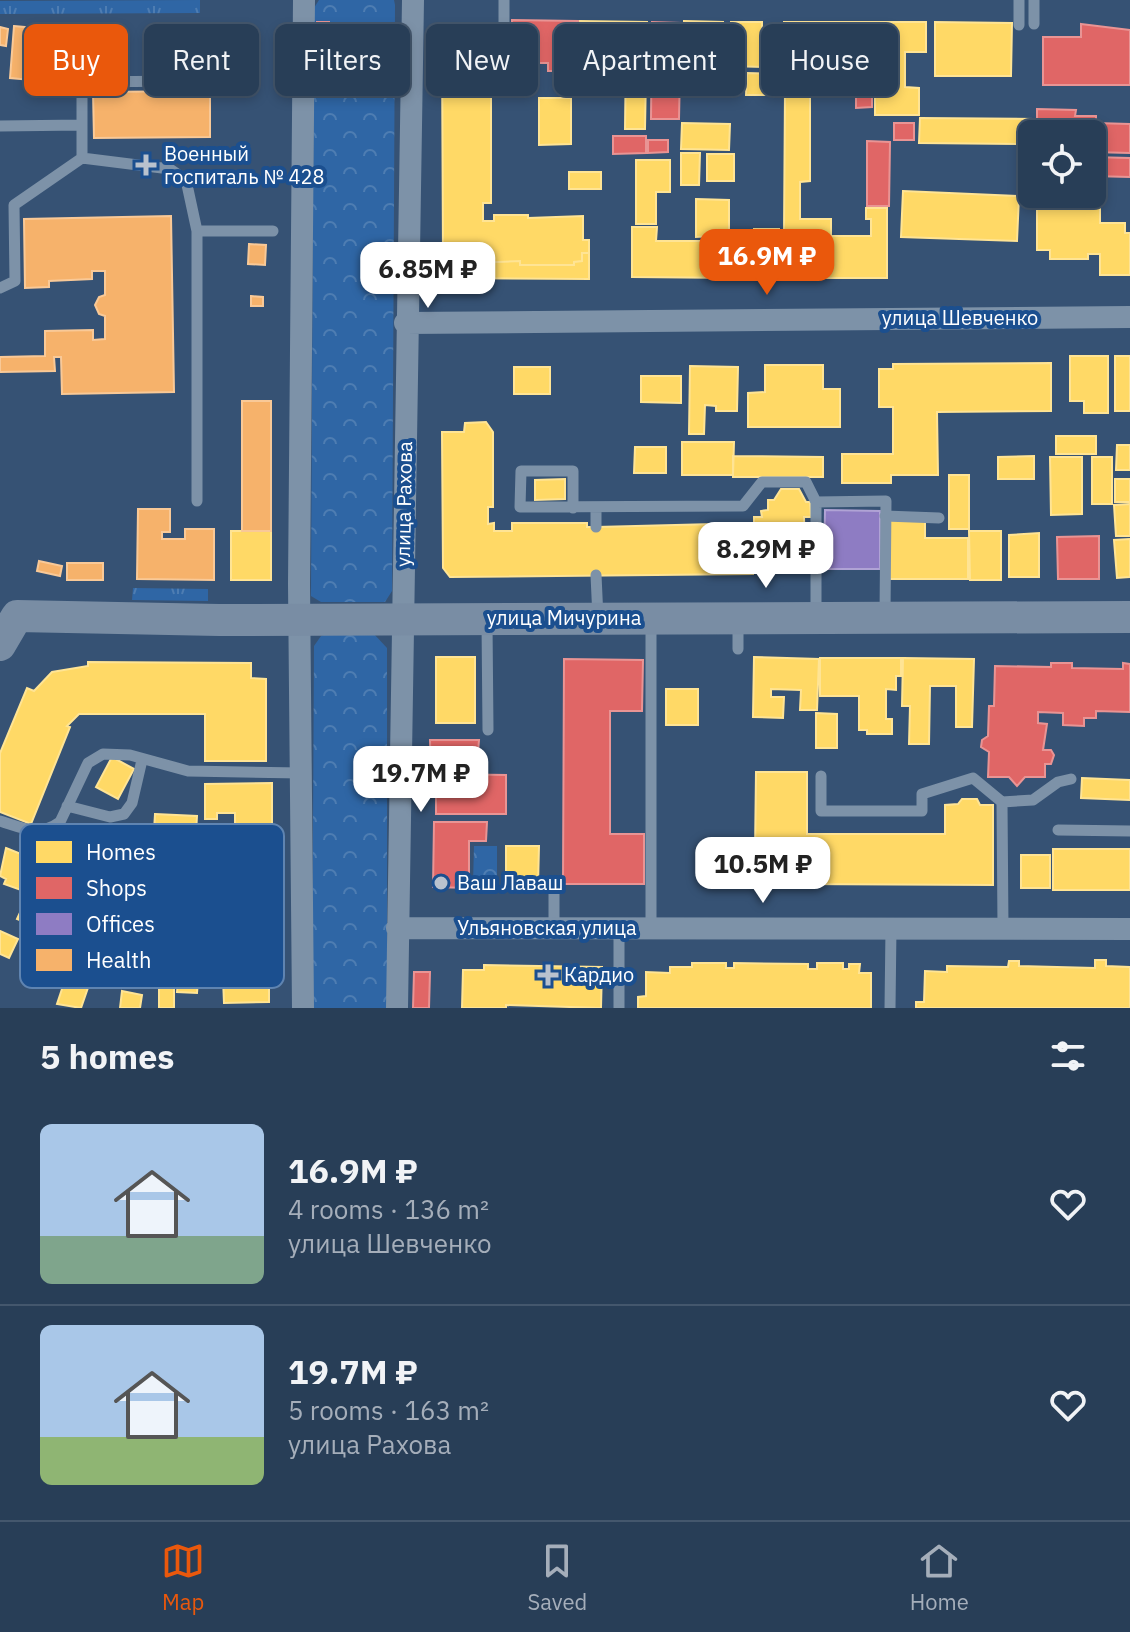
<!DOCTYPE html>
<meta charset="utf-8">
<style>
body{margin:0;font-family:"IBM Plex Sans",sans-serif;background:#344961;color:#f1f3f6;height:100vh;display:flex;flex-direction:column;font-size:30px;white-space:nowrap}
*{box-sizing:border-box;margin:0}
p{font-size:26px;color:#a5aeba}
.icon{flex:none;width:44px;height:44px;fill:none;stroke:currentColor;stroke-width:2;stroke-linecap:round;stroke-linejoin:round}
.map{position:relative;height:1008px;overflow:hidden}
.panel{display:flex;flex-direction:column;background:#283e57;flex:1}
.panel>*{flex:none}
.hud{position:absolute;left:24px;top:24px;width:1082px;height:72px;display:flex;gap:16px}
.tools{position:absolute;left:1018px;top:120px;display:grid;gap:16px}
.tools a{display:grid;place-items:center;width:88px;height:88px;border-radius:12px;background:#283e57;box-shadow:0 4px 12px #0003,0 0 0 2px #44576d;font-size:40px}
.price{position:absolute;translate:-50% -68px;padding:0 18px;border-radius:16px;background:#fff;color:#222;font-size:26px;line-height:52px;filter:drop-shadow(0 2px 4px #0008)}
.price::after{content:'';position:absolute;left:50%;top:48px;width:24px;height:18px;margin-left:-12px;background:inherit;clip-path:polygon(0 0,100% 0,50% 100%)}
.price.active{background:#ea580c;color:#fff}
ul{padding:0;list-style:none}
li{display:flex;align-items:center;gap:24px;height:200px;padding:0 40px}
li+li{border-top:2px solid #44576d}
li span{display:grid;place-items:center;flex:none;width:224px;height:160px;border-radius:12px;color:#555}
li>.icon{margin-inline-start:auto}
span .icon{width:96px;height:96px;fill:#fffc;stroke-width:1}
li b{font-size:34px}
h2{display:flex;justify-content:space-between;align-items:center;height:96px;padding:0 40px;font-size:34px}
.pill{padding:0 28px;border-radius:12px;background:#283e57;box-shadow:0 4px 12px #0003,0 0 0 2px #44576d;font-size:28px;line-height:72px}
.pill.active{background:#ea580c;color:#fff}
.menu{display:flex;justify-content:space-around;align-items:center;height:112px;border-top:2px solid #44576d;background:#283e57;font-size:22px;color:#a5aeba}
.menu a{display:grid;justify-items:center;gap:4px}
.menu .active{color:#ea580c}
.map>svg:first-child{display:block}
</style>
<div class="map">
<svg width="1130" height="1008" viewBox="0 0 1130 1008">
<defs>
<pattern id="grass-tufts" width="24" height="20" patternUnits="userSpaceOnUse" patternTransform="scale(2)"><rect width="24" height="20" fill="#2f66a5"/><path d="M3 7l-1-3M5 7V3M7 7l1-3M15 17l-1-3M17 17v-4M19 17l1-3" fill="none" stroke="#4e7db2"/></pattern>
<pattern id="park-crowns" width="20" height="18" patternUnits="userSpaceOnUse" patternTransform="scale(2)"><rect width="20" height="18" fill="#2f66a5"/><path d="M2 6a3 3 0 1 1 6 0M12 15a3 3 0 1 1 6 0" fill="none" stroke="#4e7db2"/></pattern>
</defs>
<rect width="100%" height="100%" fill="#365274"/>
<path fill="url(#grass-tufts)" d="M200,0V13L0,14V1Z
M133,588L208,589V601L132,600Z"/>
<path fill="url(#park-crowns)" d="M319,0H394L395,5L392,591L385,602H321L311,596L314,8Z
M373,633L387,648V1008H312L314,646L321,636L327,634Z
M474,846H497V885H473Z"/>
<path fill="#ffd966" stroke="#ffe494" stroke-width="2" d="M578,21L647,22L645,129H625L626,48H618V62H596V75L577,74Z
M684,21L723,22L722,70L693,69V74H702L701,97L682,96Z
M731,22H762V67L730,66Z
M784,22H926V52H905V87L919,88V115H875V63L839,64V84H794V69L784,68Z
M935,22L1012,23L1011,76H935Z
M451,36H493V44H500V79L497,80L496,93H491V203H483V221H494V215H528V218L583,216V240H589V253H582V261L574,262V265H520V261L448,264V256H443L442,45H451Z
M747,73L780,74V95H746Z
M785,91H810V181L800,182V219H831V235H784Z
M539,98H571V144L539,145Z
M920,118L1033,119L1032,144L919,143Z
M682,123L730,124L729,150L681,149Z
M681,153H700L699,185H681Z
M707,154H734V181H707Z
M636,160H670V192H656V224H636Z
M569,172H601V189H569Z
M903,191L1019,196L1017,241L901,237Z
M696,199L729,200V233H736V278L632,277V227H657L656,241H717V236L696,237Z
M1037,199H1086L1085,207H1100V223H1125V233H1130V275H1100V254H1088V259H1050V250H1037Z
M866,208H887V278H784V236H871V219H866Z
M754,229H779V236H784V278H736V236H754Z
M582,253H589V279L443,278V256H448V264L520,261V265H574V262L582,261Z
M1070,356H1108V413H1084V401H1070Z
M1115,356H1130V411H1115Z
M1051,363V411L937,412L938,475H891V483H842V454H893V407H879V369H893V364Z
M765,365H823V389H840V427H748V393L765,392Z
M690,366L738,367L737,411H716V406L705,405L704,434H689Z
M514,367H550V394H514Z
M641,376H681V403L641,402Z
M486,422L493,432V507H488V524L494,523V531H512V523H587V527H596L754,523V517H762L761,511L768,510V500H774L781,489H799L806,502H810L811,517H804L805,565L753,566V574L450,577L443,568L442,432H464L465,423Z
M1056,436H1096V454H1056Z
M682,442H734L733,475H682Z
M1117,445H1130V470H1116Z
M635,447H666V473H634Z
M733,456L823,457V477H733Z
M1034,456V479H998V457Z
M1050,457H1082V514L1051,515Z
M1092,457H1112V504H1092Z
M949,475H969V529H949Z
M565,479V499L535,500V480Z
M1115,479H1130V502H1115Z
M1130,504V536H1116L1114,505Z
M889,520H925V538H968V579H888Z
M231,531H271V580H231Z
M969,531H1001V580H970Z
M1039,533V577H1009V535Z
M1130,539V577L1117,578L1114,540Z
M436,657H475V723H436Z
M754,657L819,659L817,710H800L801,690L771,689V697H784L783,718L753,717Z
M820,658H901V676H896V690L886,689V719H892V734H867V730H859V696H820Z
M903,658L974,659L972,727H956V686H930L929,744H909L910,706H902Z
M88,662L251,663V678L266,679V761H205V714H79L67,726L70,727L31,824L0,812V753L27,688L34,691L52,672L88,666Z
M666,689H698V725H666Z
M816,713L837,714V748H816Z
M112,757L134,769L118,799L96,787Z
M756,772H807V834H945V805L958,804L962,799H977L980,805H993V885L794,884L755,853Z
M1082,778L1130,780V800L1081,798Z
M272,783V833H235V813H217V819H205V784Z
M155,814L197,816L196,833L154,831Z
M506,846H539L538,886H506Z
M6,848L41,862L36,875L28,872L21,890L4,884L6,879L0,876Z
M1053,849H1130V890H1053Z
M1021,855H1050V888H1021Z
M24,904L40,911L34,926L17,919Z
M0,931L18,939L9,958L0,954Z
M1095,960H1106V966L1130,967V1008H916V1002H924L925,971L947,972V966L1008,967L1009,961H1019V966L1095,968Z
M692,963H726V968H734V963L808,964V969H817V963H843V969H849V964H860L859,973H871V1008H638V997L646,996V972L670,973V967H692Z
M484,965L602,967L601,1008L506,1005V1008H462L463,970H484Z
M69,968L92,976L81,1008L57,1004Z
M269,978V1002L224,1003L223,979Z
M178,980L198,981L197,993L177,992Z
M159,986H174V1008H159Z
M122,991L142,995L140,1008H120Z"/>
<path fill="#e06666" stroke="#e99494" stroke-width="2" d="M512,20L578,21L577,87H563V71H548V63H527L526,89H511Z
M317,22H329V31H317Z
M652,22L681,23L679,119H651Z
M1081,24L1130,30V85H1043V37H1081Z
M369,33H381V42H369Z
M856,77H872V107L856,108Z
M1037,109L1076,110L1075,116H1096V123L1130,124V153L1092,152V134H1037Z
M894,123H914V140H894Z
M613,136H646V153L613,154Z
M648,140H668V152L648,153Z
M867,141L890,142L889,206H867Z
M1092,157L1130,158V177L1092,176Z
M1099,536V579H1058L1057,537Z
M564,659L643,660L642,711H610V834H644V884H563Z
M1051,663H1072V668L1123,669V663L1130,664V712L1096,711V718H1084V726L1063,725V713L1038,712V723L1047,724L1043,750H1051L1054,755L1051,764H1045V777H1025L1017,786L1009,777H988L989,752L981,747L982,740L988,736L989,706H994L995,666L1051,667Z
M430,740H479L476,777H431Z
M436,774L506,775V814H436Z
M434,822H487L486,841H469V888L433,887Z
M414,972H430L429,1008H413Z"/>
<path fill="#8e7cc3" stroke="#b0a3d5" stroke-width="2" d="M825,510L880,511V569H824Z"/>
<path fill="#f6b26b" stroke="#f9c997" stroke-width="2" d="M14,26L35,28L31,80L10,78Z
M0,27L8,29L6,46L0,45Z
M72,28V76L38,77V29Z
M77,64H97V77L77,76Z
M210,91V137L94,138L93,92Z
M171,216L174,392L62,394L61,357H54L55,371L0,372V357L45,356V331L93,330V340L105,339V316L99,314L95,305L99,297L105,295V271H92V279L49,281V287L25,288L24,219Z
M249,244L266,245L265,265L248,264Z
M251,296L263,297V306H251Z
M242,401H271V531H242Z
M138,509H170V532H162V539H185V529H214V580L137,579Z
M39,561L62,566L60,576L37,571Z
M67,563H103V580H67Z"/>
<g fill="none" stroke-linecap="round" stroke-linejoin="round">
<path stroke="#7d92a8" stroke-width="11" d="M504,0V26
M1019,0V25
M1034,24V0
M0,126L82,125
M82,158V82L186,81
M197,231H273
M0,288L15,281L14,205L82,158L170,169L186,180L197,231V501
M816,502L886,501L885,615
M596,507V527
M573,508V471H521L520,507L743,506L762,482H806L816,502V617
M885,516L939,518
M596,575L598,618
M651,621V928
M738,621V649
M487,623L488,730
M821,776V811H922V794L973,778L1002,802L1003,928
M1002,802L1033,800L1058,782L1071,779
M67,806L110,817L124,814L132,803L142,760
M0,821C22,828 40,837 60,822L88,763L103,754L130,755L188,771L301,773
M1058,830L1130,831
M554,885V928
M619,1008V928
M890,1008L891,928"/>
<path stroke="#7d92a8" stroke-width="22" d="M405,323L1130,317
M397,928L1130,929
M303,1008L299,584L304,0
M397,1008L413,0"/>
<path stroke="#798da4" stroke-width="32" d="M0,645L17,616L219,620L1130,617"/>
</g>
<g fill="#b9c2ce" stroke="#1b4f8f" stroke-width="3">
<path d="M142 153h8v8h8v8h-8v8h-8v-8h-8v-8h8z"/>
<circle cx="441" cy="883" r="8"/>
<path d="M544 963h8v8h8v8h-8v8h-8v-8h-8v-8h8z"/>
</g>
<g text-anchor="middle" stroke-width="8" stroke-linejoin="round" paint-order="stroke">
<g font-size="20" fill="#fff" stroke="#1b4f8f" text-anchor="start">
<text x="164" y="161">Военный<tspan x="164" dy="23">госпиталь № 428</tspan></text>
<text x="457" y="890">Ваш Лаваш</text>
<text x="564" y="982">Кардио</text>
</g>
<g font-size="20" fill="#fff" stroke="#1b4f8f">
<text x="960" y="325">улица Шевченко</text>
<text transform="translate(404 504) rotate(-89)" y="7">улица Рахова</text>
<text x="564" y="625">улица Мичурина</text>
<text x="547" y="935">Ульяновская улица</text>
</g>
</g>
<rect x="20" y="824" width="264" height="164" rx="12" fill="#1b4f8f" stroke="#5f84b1" stroke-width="2"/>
<rect x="36" y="841" width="36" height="22" fill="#ffd966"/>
<rect x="36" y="877" width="36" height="22" fill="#e06666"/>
<rect x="36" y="913" width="36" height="22" fill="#8e7cc3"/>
<rect x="36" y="949" width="36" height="22" fill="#f6b26b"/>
<g font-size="22" fill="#fff">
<text x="86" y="860">Homes</text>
<text x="86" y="896">Shops</text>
<text x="86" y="932">Offices</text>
<text x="86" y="968">Health</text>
</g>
</svg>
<div class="tools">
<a><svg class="icon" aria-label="locate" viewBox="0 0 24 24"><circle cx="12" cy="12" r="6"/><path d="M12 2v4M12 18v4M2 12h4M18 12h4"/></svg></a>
</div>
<b class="price active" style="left:767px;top:297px">16.9M ₽</b>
<b class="price" style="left:428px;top:310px">6.85M ₽</b>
<b class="price" style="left:766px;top:590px">8.29M ₽</b>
<b class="price" style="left:421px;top:814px">19.7M ₽</b>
<b class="price" style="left:763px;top:905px">10.5M ₽</b>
<div class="hud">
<a class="pill active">Buy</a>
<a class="pill">Rent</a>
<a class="pill">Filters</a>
<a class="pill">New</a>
<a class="pill">Apartment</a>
<a class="pill">House</a>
</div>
</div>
<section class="panel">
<h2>5 homes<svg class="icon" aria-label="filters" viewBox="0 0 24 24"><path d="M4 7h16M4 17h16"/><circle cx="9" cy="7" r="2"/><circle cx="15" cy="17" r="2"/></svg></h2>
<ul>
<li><span style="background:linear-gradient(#a9c7e8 70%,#7fa58c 0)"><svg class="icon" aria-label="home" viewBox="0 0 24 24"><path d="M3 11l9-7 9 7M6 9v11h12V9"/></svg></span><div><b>16.9M ₽</b><p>4 rooms · 136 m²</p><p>улица Шевченко</p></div><svg class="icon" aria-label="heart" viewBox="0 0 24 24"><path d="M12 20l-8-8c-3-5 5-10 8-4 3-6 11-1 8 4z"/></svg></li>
<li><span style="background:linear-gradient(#a9c7e8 70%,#8fb573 0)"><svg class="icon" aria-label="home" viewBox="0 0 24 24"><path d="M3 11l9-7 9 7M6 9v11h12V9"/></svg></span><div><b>19.7M ₽</b><p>5 rooms · 163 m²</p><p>улица Рахова</p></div><svg class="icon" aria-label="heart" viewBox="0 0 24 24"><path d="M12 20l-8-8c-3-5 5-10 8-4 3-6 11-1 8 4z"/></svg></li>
</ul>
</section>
<nav class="menu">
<a class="active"><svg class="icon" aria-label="map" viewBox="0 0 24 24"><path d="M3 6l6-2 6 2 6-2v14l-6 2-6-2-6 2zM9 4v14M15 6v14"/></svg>Map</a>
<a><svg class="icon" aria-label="saved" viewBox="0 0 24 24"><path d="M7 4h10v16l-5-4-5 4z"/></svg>Saved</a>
<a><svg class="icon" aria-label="home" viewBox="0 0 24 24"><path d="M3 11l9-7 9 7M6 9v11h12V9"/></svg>Home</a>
</nav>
